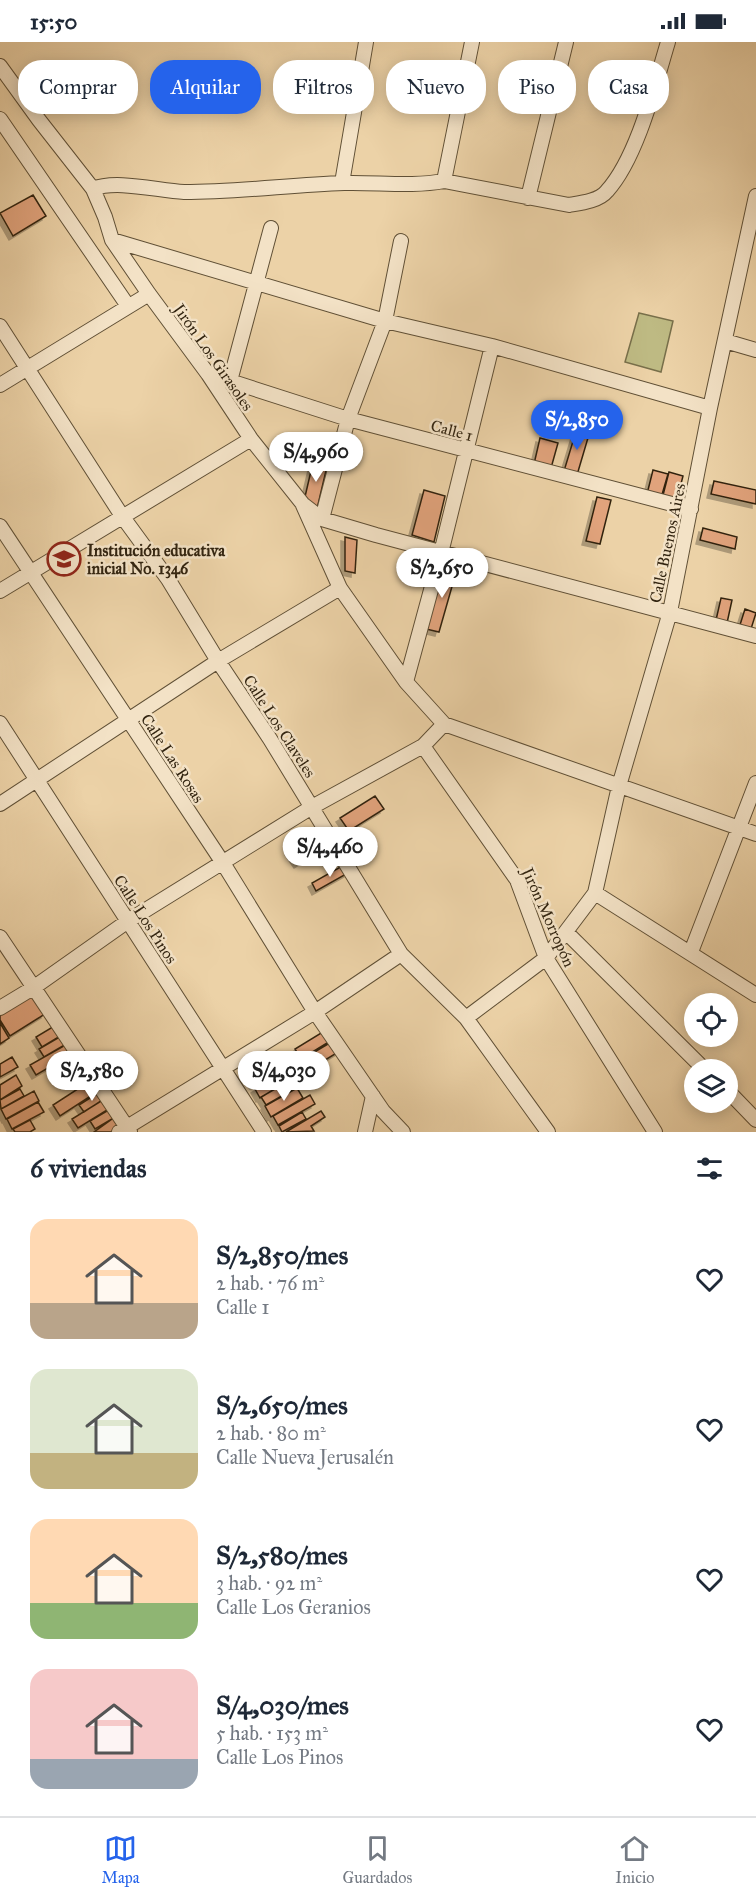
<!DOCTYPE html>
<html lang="es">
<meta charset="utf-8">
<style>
body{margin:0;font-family:"IM FELL Great Primer",serif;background:#f6f6f7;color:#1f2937;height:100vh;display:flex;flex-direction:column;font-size:22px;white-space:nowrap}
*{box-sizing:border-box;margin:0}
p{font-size:20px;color:#747a83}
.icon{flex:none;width:33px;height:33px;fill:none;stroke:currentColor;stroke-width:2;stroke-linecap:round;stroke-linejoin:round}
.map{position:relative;height:1090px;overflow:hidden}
.drawer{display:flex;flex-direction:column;background:#fff;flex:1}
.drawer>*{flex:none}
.banner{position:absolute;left:18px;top:18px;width:720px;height:54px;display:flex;gap:12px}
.fabs{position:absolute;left:684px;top:951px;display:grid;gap:12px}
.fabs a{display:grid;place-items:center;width:54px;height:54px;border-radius:50%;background:#fff;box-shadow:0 3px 15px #0003;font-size:30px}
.price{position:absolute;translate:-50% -51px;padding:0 14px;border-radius:21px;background:#fff;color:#222;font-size:20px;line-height:39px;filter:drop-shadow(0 2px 3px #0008)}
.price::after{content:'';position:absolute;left:50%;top:36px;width:18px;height:14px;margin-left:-9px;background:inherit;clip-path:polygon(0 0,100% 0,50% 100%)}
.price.on{background:#2563eb;color:#fff}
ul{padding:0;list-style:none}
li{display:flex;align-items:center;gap:18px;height:150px;padding:0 30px}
li span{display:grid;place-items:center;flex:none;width:168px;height:120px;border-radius:18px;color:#555}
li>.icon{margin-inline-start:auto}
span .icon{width:72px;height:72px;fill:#fffc;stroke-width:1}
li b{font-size:26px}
h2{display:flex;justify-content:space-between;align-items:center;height:72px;padding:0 30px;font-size:26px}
.pill{padding:0 21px;border-radius:24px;background:#fff;box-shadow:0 3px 15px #0003;font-size:21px;line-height:54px}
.pill.on{background:#2563eb;color:#fff}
.status{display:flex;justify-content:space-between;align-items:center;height:42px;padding:0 30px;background:#fff;direction:ltr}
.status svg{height:16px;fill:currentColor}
.menu{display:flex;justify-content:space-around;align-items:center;height:84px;border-top:2px solid #e0e1e3;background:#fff;font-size:16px;color:#747a83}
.menu a{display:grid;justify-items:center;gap:3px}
.menu .on{color:#2563eb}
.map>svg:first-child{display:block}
</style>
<div class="status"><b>15:50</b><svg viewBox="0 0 49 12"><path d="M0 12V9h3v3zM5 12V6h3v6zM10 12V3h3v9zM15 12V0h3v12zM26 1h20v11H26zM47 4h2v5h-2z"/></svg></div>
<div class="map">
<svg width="756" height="1090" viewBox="0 0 756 1090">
<defs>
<filter id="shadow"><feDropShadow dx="-4" dy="4" stdDeviation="0" flood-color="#0004"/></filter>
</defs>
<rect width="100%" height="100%" fill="#ecd2a7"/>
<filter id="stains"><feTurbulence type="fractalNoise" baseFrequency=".00333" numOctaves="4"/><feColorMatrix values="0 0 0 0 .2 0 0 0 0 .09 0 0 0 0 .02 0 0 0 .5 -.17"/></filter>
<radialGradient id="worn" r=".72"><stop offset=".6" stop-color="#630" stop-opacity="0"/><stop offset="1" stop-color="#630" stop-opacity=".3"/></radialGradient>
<path fill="#beba83" stroke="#786f4a" stroke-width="1.5" d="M639,271L673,279L661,330L625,320Z"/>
<path fill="#e1a37c" stroke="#322410" stroke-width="1.5" filter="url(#shadow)" d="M33,153L46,174L13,194L0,171Z
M577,386L590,389L577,433L564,429Z
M540,396L558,401L551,426L534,422Z
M314,416L328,420L317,467L304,459Z
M653,428L668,432L661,456L647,452Z
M669,430L683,434L676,461L662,457Z
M714,439L756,448V462L711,452Z
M424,448L445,454L434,500L412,493Z
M597,455L611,458L600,502L586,499Z
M703,486L737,495L735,507L700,498Z
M345,495L357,498L355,531L345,529Z
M445,524L457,527L439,590L426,587Z
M721,556L732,558L727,581L716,578Z
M745,567L756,571L750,590L739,586Z
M375,754L384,767L349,789L340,776Z
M324,786L333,800L298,822L289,809Z
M344,823L348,831L316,849L312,841Z
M32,952L45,972L10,994L0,978V973Z
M0,981L9,996L0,1002Z
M56,983L62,993L42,1005L36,995Z
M326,988L332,998L301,1017L295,1007Z
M63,993L68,1001L44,1015L39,1007Z
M333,999L340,1009L307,1029L301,1018Z
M69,1001L74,1011L36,1033L30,1023Z
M75,1011L80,1018L67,1026L62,1019Z
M287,1013L291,1021L261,1038L256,1031Z
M12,1015L18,1025L0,1035V1022Z
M80,1018L87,1029L72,1038L65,1027Z
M87,1029L92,1036L79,1044L75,1037Z
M284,1029L289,1038L277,1046L272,1036Z
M255,1031L260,1039L254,1043L249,1036Z
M16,1033L22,1044L0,1058V1043Z
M93,1037L100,1048L60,1074L53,1063Z
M271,1037L275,1043L271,1045L273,1048L260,1056L255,1047Z
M289,1039L294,1047L266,1063L261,1055Z
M297,1046L303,1056L271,1075L265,1064Z
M20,1047L24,1054L1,1067L0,1058Z
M34,1049L39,1059L6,1077L1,1067Z
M101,1049L105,1056L84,1070L79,1063Z
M310,1053L315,1062L278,1083L273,1074Z
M106,1056L112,1065L78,1086L72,1077Z
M38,1060L44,1070L12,1087L7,1077Z
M112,1066L117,1074L95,1087L90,1079Z
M321,1069L325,1075L311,1084L314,1089L286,1090Z
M302,1070L306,1077L282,1090L279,1084Z
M115,1075L122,1087L117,1090H94Z
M30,1078L35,1087L30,1090H15L13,1087Z"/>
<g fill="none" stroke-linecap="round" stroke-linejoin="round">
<defs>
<path id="minor" d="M0,24L39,78L93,147L105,175L112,198L149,252L208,332L251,397L302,461L340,546L406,640L444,682L756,792
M0,77L128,264
M444,139L472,0
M342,141L366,0
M93,147C116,137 159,149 184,150C237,150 290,143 344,141C377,140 412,145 444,139L569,163C581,161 599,159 607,149C637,116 655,43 668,0
M528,156L566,0
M112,198L385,279L492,304L710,366
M0,284L122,474L168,537L218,619L270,697L401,912L466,976L548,1090
M725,299L756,308
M208,332L348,377L691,467
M230,339L271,186
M0,343L149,252
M304,463L322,477L376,493L756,594
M322,477L348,377L385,279L401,199
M0,484L223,821L315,970L383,1069L403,1090
M0,549L251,397
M406,640L441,511L492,304
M0,681L264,1090
M444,682L423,704L517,838L546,916L655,1090
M0,762L218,619L340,546
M595,851L756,953
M566,890L705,1028
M0,895L130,1090
M691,910L756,741
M0,966L33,946L128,879L312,765L423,704
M466,976L546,916L595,851L619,744L670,570L710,366L756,154
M728,1049L756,1078
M119,1090L315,970L401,912
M365,1090L373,1054"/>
</defs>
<use href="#minor" stroke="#605036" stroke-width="16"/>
<use href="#minor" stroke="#f3e2c6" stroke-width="14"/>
</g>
<defs>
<symbol id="school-ring" viewBox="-11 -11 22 22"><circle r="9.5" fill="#f3e2c6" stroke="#8f2418" stroke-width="1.5"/><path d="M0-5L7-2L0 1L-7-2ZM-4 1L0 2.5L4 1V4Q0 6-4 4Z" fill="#8f2418"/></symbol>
</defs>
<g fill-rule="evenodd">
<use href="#school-ring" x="45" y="498" width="38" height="38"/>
</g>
<g text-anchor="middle" stroke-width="5" stroke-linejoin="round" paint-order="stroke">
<g font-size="16" fill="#322410" stroke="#f3e2c6">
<text transform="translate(214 315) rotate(55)" y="6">Jirón Los Girasoles</text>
<text transform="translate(452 388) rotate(15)" y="6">Calle 1</text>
<text transform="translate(667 501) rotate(-78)" y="6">Calle Buenos Aires</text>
<text transform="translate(280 684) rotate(57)" y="6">Calle Los Claveles</text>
<text transform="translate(173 716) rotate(57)" y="6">Calle Las Rosas</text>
<text transform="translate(549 875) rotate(66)" y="6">Jirón Morropón</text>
<text transform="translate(146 877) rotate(57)" y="6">Calle Los Pinos</text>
</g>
<g font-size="16" font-weight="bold" fill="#322410" stroke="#f3e2c6" text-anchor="start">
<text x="87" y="514">Institución educativa<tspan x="87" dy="18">inicial No. 1346</tspan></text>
</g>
</g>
<rect width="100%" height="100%" filter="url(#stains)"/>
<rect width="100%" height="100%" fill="url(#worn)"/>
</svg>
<div class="fabs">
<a><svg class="icon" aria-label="locate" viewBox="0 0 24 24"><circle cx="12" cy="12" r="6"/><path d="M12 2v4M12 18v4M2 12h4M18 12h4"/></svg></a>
<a><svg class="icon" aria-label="layers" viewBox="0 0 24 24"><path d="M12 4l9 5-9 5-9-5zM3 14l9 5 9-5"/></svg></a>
</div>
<b class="price on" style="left:577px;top:409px">S/2,850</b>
<b class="price" style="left:316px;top:441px">S/4,960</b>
<b class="price" style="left:442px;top:557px">S/2,650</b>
<b class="price" style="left:330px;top:836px">S/4,460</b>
<b class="price" style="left:92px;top:1060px">S/2,580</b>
<b class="price" style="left:284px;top:1060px">S/4,030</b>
<div class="banner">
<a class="pill">Comprar</a>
<a class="pill on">Alquilar</a>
<a class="pill">Filtros</a>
<a class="pill">Nuevo</a>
<a class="pill">Piso</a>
<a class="pill">Casa</a>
</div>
</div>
<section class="drawer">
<h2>6 viviendas<svg class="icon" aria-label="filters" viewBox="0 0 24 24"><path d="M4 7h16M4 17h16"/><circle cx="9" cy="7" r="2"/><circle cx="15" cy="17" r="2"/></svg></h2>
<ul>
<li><span style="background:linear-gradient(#ffd9b3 70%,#b9a48a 0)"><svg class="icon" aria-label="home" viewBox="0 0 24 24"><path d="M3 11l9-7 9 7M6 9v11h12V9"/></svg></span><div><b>S/2,850/mes</b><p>2 hab. · 76 m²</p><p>Calle 1</p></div><svg class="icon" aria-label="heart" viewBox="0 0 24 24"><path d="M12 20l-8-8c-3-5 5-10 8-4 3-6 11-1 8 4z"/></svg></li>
<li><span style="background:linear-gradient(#dfe7d0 70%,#c2b280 0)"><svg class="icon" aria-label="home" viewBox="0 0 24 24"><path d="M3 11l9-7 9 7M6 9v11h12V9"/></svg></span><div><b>S/2,650/mes</b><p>2 hab. · 80 m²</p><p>Calle Nueva Jerusalén</p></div><svg class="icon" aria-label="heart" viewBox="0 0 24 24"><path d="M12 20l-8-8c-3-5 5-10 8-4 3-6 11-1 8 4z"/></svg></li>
<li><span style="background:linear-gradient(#ffd9b3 70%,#8fb573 0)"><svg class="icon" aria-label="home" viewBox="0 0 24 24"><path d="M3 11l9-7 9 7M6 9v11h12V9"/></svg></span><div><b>S/2,580/mes</b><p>3 hab. · 92 m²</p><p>Calle Los Geranios</p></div><svg class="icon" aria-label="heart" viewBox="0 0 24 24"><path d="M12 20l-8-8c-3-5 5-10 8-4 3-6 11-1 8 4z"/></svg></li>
<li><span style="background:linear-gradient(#f6c9c9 75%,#9aa5b1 0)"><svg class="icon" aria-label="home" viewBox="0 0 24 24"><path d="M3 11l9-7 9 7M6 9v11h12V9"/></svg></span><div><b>S/4,030/mes</b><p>5 hab. · 153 m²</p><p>Calle Los Pinos</p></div><svg class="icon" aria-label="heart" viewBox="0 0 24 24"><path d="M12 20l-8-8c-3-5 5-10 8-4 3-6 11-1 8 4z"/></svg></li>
</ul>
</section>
<nav class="menu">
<a class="on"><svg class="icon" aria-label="map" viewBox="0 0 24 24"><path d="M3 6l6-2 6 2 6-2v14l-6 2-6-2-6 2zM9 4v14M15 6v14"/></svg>Mapa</a>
<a><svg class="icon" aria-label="saved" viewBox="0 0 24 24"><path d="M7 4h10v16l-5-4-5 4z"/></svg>Guardados</a>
<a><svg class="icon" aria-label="home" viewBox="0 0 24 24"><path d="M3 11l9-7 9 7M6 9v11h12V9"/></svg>Inicio</a>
</nav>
